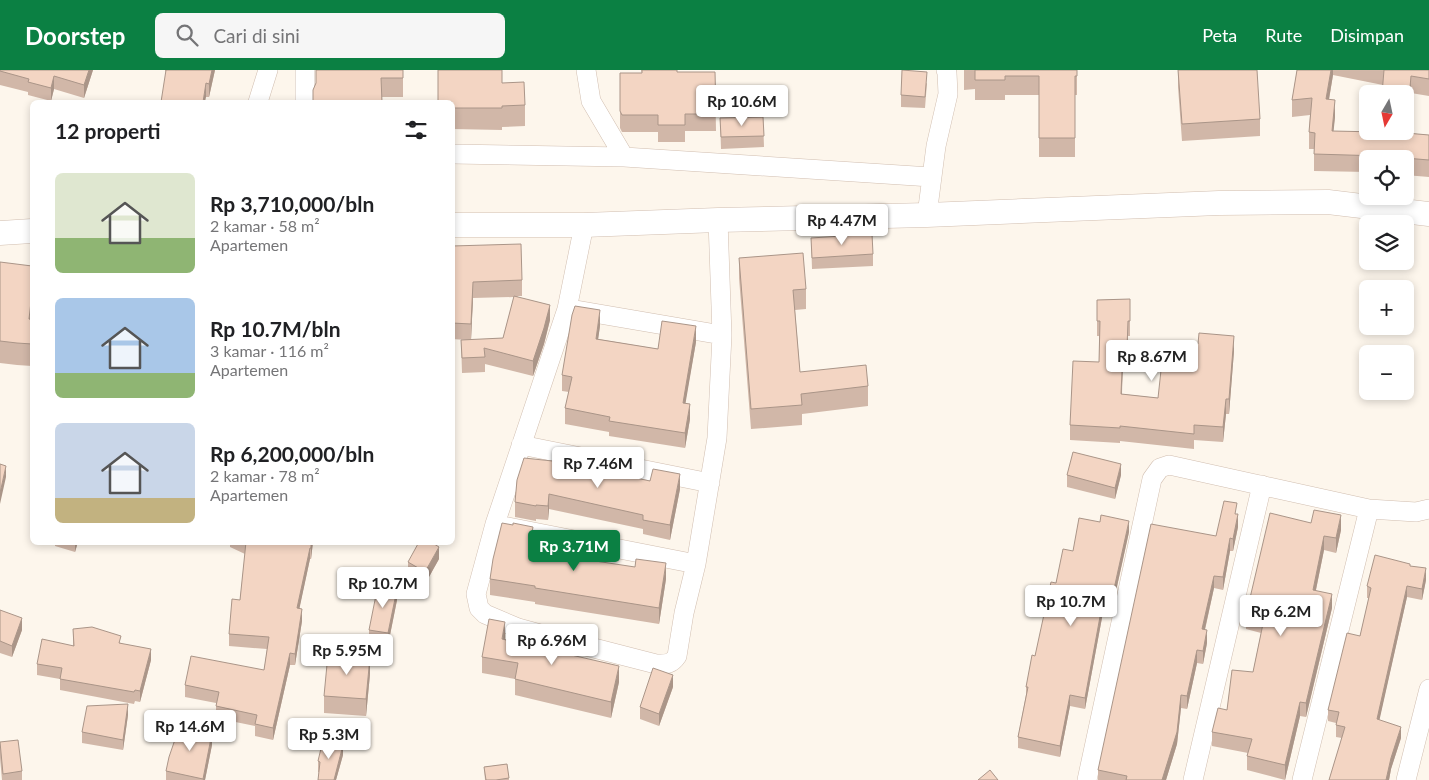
<!DOCTYPE html>
<html lang="id">
<meta charset="utf-8">
<style>
body{margin:0;font-family:Lato,sans-serif;background:#f6f6f6;color:#202124;height:100vh;display:flex;flex-direction:column;font-size:19px;white-space:nowrap}
*{box-sizing:border-box;margin:0}
p{font-size:16px;color:#757577}
.icon{flex:none;width:28px;height:28px;fill:none;stroke:currentColor;stroke-width:2;stroke-linecap:round;stroke-linejoin:round}
.map{position:relative;flex:1;overflow:hidden}
.drawer{position:absolute;left:30px;top:30px;width:425px;height:445px;display:flex;flex-direction:column;background:#fff;border-radius:8px;box-shadow:0 2px 8px #0003}
.drawer>*{flex:none}
.needle{width:32px;rotate:189deg}
.buttons{position:absolute;left:1359px;top:15px;display:grid;gap:10px}
.buttons a{display:grid;place-items:center;width:55px;height:55px;border-radius:8px;background:#fff;box-shadow:0 2px 8px #0003;font-size:25px}
.price{position:absolute;translate:-50% -42px;padding:0 11px;border-radius:5px;background:#fff;color:#222;font-size:16px;line-height:32px;filter:drop-shadow(0 1px 2px #0008)}
.price::after{content:'';position:absolute;left:50%;top:30px;width:15px;height:11px;margin-left:-8px;background:inherit;clip-path:polygon(0 0,100% 0,50% 100%)}
.price.selected{background:#0b8043;color:#fff}
ul{padding:0;list-style:none}
li{display:flex;align-items:center;gap:15px;height:125px;padding:0 25px}
li span{display:grid;place-items:center;flex:none;width:140px;height:100px;border-radius:8px;color:#555}
li>.icon{margin-inline-start:auto}
span .icon{width:60px;height:60px;fill:#fffc;stroke-width:1}
li b{font-size:21px}
h2{display:flex;justify-content:space-between;align-items:center;height:60px;padding:0 25px;font-size:21px}
header{display:flex;align-items:center;gap:30px;box-sizing:border-box;height:70px;padding:0 25px;background:#0b8043;color:#fff}
header strong{font-size:24px}
nav{display:flex;gap:28px;margin-inline-start:auto;font-size:18px}
.search{width:350px;height:45px;background:#f6f6f6;display:flex;align-items:center;gap:12px;box-sizing:border-box;padding:0 18px;border-radius:8px;color:#757577;font-size:19px}
.map>svg:first-child{display:block}
</style>
<header>
<strong>Doorstep</strong>
<div class="search"><svg class="icon" aria-label="search" viewBox="0 0 24 24"><circle cx="10" cy="10" r="6"/><path d="M15 15l6 6"/></svg>Cari di sini</div>
<nav><a>Peta</a><a>Rute</a><a>Disimpan</a></nav>
</header>
<div class="map">
<svg width="1429" height="710" viewBox="0 0 1429 710">
<rect width="100%" height="100%" fill="#fdf6ec"/>
<g fill="none" stroke-linecap="round" stroke-linejoin="round">
<defs>
<path id="minor" d="M305,0V32
M586,0L591,31L624,87L931,107
M258,32L268,0
M452,84L624,87
M927,145L936,76L948,24L947,3L946,0
M584,155L567,239L495,454L476,524L479,538L485,544L518,558L551,567L656,594C666,594 671,595 677,586L684,543L696,494L717,368L722,265L718,150
M576,240L722,265
M521,375L710,413
M508,457L696,494
M1087,710L1152,409L1160,398L1169,395L1369,439L1416,442L1429,439
M1193,710L1262,415
M1302,710L1369,439
M1406,710L1429,619"/>
<path id="tertiary" d="M452,155H584L718,150L927,145L1219,133L1328,132L1429,144
M0,163L32,161"/>
</defs>
<use href="#minor" stroke="#d1beb0" stroke-width="20"/>
<use href="#tertiary" stroke="#d1beb0" stroke-width="25"/>
<use href="#minor" stroke="#fff" stroke-width="19"/>
<use href="#tertiary" stroke="#fff" stroke-width="24"/>
</g>
<path fill="#d1b7a8" fill-rule="evenodd" d="M0,0H93L84,28L54,19L51,31L28,25V22L0,15Z
M165,0H215L209,27H206L165,1Z
M403,0V27H382V32H313V20L316,13Z
M641,0H677V2H715L716,61H685V72H658V62H622L620,58V3H642Z
M964,0H1077V25H1075V87H1039V25H1005V30H975V19L964,20Z
M1178,0L1260,49V66L1182,71L1178,17Z
M1297,0H1429V26L1411,23L1407,63L1429,65V107L1405,105V89H1368V102L1314,101V79H1309V62L1310,45L1292,47V30ZM1333,5L1383,15L1379,62L1333,61L1335,47L1329,30Z
M502,13L525,35V56L502,57V60L452,59V32Z
M927,13L925,38L901,37V25Z
M763,47L764,77L721,79L720,48Z
M811,168L873,184V196L812,199Z
M452,176L522,210V226H517L550,250L544,274L533,306L485,294V302L462,303L461,270H466L452,269ZM514,227L503,268L471,270L473,228Z
M739,188L806,219V239L795,240L800,302L868,316V336L802,344V355L751,359L739,208Z
M0,192L32,250V296L17,295L0,293Z
M1130,229V266H1128L1127,293H1123L1122,324L1158,328L1190,285L1234,281L1229,344H1226L1223,372L1194,370V379L1120,371V373L1070,370V355L1099,292V266H1097V230Z
M600,256L598,269L658,279L696,272L685,333L690,349L685,378L609,366V362L565,354V338L569,322L562,321V305Z
M1067,405H1121L1115,429L1067,417Z
M517,410L680,419L670,470L643,464V459L549,439L548,450L536,449V451L515,447V432Z
M1237,444L1238,457L1233,481H1230L1223,520L1214,518L1205,560L1207,573L1203,594L1197,593L1187,639L1181,638L1177,674L1166,710H1098V700L1216,466Z
M1311,453L1341,460L1336,483L1324,480L1316,520L1332,538L1306,647L1300,646L1285,710L1247,700V686L1248,683L1212,676V662L1253,602L1261,563L1246,559V545Z
M1129,462L1112,539L1104,537L1085,639L1070,636L1060,687L1018,678V667L1026,625V617L1056,513L1073,481Z
M55,472H78L75,482L55,476Z
M230,472H313L311,489H310L299,539L302,551L295,595H290L273,670L255,666V656L216,648V633L185,627V615L264,600L267,579L229,576V564L240,530L245,484L230,477Z
M533,473L531,481L666,509L659,554L535,534V532L490,525V509Z
M439,489L425,514L408,503V492Z
M1410,496L1426,510L1422,530L1407,527L1379,650L1401,668L1391,699L1389,710H1329L1342,668L1336,667V653L1328,651V640L1360,566L1369,528H1367V516Z
M397,530L388,575L369,571V560Z
M0,540L22,560L12,587L0,583Z
M73,559L121,573L151,590L140,632L135,631L134,634L60,620V609L37,605V594L73,576Z
M505,568V570L619,612L611,648L515,625V609L482,603V587Z
M370,604L366,646L324,643V626Z
M673,617L659,656L640,649V637Z
M128,645L123,680L82,673V662Z
M0,672L22,701V710H2L0,688Z
M212,675L205,710H166V701Z
M343,685L336,710H318L319,702H318V691Z
M507,694L509,710H485L484,697Z"/>
<path fill="#aa9588" d="M89,0H93L84,28V15Z
M212,0H215L209,27V14Z
M1331,0H1333V5L1326,46V29Z
M54,6V19L51,31V18Z
M1411,6V23L1406,80V63Z
M206,13V27L205,32H203Z
M1335,30V47L1332,77V61Z
M473,212V228L471,270V254Z
M32,223V245L29,271V249Z
M550,235V250L544,274L533,306V291Z
M600,240V256L596,284V269Z
M696,256V272L683,348V333Z
M1234,266V281L1229,344V329Z
M1123,278V293L1121,339V324Z
M1226,329V344L1223,372V357Z
M690,334V349L685,378V363Z
M1121,394V405L1115,429V418Z
M6,396V407L0,434V423Z
M680,404V419L670,470V455Z
M549,424V439L548,450V436Z
M1238,444V457L1233,481V469Z
M1341,445V460L1336,483V468Z
M1129,451V462L1112,539V528Z
M533,457V473L529,497V481Z
M1324,466V480L1313,534V520Z
M1230,468V481L1223,520V507Z
M75,472H78L75,482Z
M311,472H313L311,489Z
M439,477V489L425,514V502Z
M310,478V489L297,550V538Z
M666,493V509L659,554V538Z
M1426,498V510L1422,530V519Z
M1214,506V518L1202,572V559Z
M1407,516V527L1377,661V649Z
M397,519V530L388,575V563Z
M1332,524V538L1306,647V633Z
M1104,525V537L1085,639V628Z
M302,539V551L295,595V584Z
M22,548V560L12,587V576Z
M505,552V568L502,585V569Z
M1207,560V573L1203,594V581Z
M151,579V590L140,632V621Z
M1197,580V593L1187,639V626Z
M290,583V595L273,670V658Z
M370,587V604L366,646V629Z
M619,596V612L611,648V632Z
M673,605V617L659,656V644Z
M1070,625V636L1060,687V676Z
M1181,625V638L1177,674L1166,710H1162Z
M1300,632V646L1285,710V695Z
M128,634V645L123,680V670Z
M1401,657V668L1391,699L1389,710H1386L1391,688Z
M212,663V675L205,710H203Z
M343,675V685L336,710H334Z"/>
<path fill="#f3d5c3" stroke="#aa9588" d="M0,0H89L84,15L54,6L51,18L28,12L29,9L0,1Z
M166,0H212L209,14L206,13L203,32H161Z
M316,0H403V8H381L382,32H313V20L316,13Z
M438,0H502V13L524,12L525,35L502,36V38H452V32H438Z
M642,0H677V2H715L716,44H685V55H658V45H622L620,41V3H642Z
M902,0L927,2L925,27L901,25Z
M975,0H1077V6H1075V68H1039V6H1005V10H975Z
M1178,0H1257L1260,49L1182,54Z
M1297,0H1331L1326,29L1335,30L1332,61L1379,62V61H1405V24H1382L1384,0H1429V9L1411,6L1406,63L1429,65V90L1381,86L1314,84L1315,63L1309,62L1312,28L1292,30Z
M763,47L764,66L721,67L720,48Z
M872,164L873,184L812,188L811,168Z
M521,174L522,210L473,212L471,254L452,253V176Z
M803,183L806,219L793,220L800,302L866,295L868,316L801,324L802,335L751,339L739,188Z
M0,192L32,196V223L29,249L32,250V274L17,273L0,271Z
M514,226L550,235L544,258L533,291L484,278L485,287L462,288L461,270L503,268Z
M1130,229V251H1128L1127,278H1123L1121,324L1158,328L1163,282L1190,285L1191,274H1198L1199,263L1234,266L1229,329H1226L1223,357L1194,355V364L1120,356V358L1070,355L1073,291L1099,292L1100,251H1097V230Z
M575,236L600,240L596,269L658,279L662,251L696,256L683,333L690,334L685,363L609,351L610,347L565,338L572,307L562,305L572,245Z
M1073,382L1121,394L1115,418L1067,405Z
M524,388L562,392L650,411L653,399L680,404L670,455L643,450V445L549,424L548,436L536,435V436L515,432L517,410Z
M0,394L6,396L0,423Z
M1224,431L1237,433L1235,444H1238L1233,469L1230,468L1223,507L1214,506L1202,559L1207,560L1203,581L1197,580L1187,626L1181,625L1177,662L1162,710H1126L1127,706L1098,700L1151,454L1216,466Z
M1314,440L1341,445L1336,468L1324,466L1313,520L1332,524L1306,633L1300,632L1285,695L1247,686L1252,669L1212,662L1218,638L1227,640L1232,600L1253,602L1264,549L1246,545L1270,443L1311,453Z
M1101,445L1129,451L1112,528L1104,525L1085,628L1070,625L1060,676L1018,667L1028,617H1026L1032,585L1035,586L1051,512L1056,513L1063,479L1073,481L1079,448L1100,452Z
M502,453L513,455V453L533,457L529,481L635,497L636,489L666,493L659,538L535,518V516L490,509L493,489Z
M246,472H311V478H310L297,538L302,539L295,584L290,583L273,658L255,654L257,645L216,636L219,622L185,615L191,586L264,600L269,567L229,564L232,529L240,530Z
M419,472H431L439,477L425,502L408,492Z
M1375,485L1410,494V496L1426,498L1422,519L1407,516L1377,649L1401,657L1391,688L1386,710H1329L1345,657L1336,655L1339,642L1328,640L1347,563L1360,566L1371,518L1367,516Z
M378,515L397,519L388,563L369,560Z
M0,540L22,548L12,576L0,571Z
M489,549L505,552L502,569L619,596L611,632L515,609L518,593L482,587Z
M92,557L121,566L119,573L151,579L140,621L135,620L134,622L60,609L62,598L37,594L42,569L74,576L73,559Z
M328,584L370,587L366,629L324,626Z
M653,598L673,605L659,644L640,637Z
M128,634L123,670L82,662L87,636Z
M181,652L212,663L203,709L166,701L169,687Z
M18,670L22,701L3,704L0,672Z
M323,670L343,675L334,710H318L320,692L318,691Z
M507,694L509,708L496,710H486L484,697Z
M990,700L998,710H978Z"/>
</svg>
<div class="buttons">
<a><svg class="needle" viewBox="-14 -14 28 28"><path d="M0-13l5 13h-10z" fill="#e53935"/><path d="M0 13l5-13h-10z" fill="#757577"/></svg></a>
<a><svg class="icon" aria-label="locate" viewBox="0 0 24 24"><circle cx="12" cy="12" r="6"/><path d="M12 2v4M12 18v4M2 12h4M18 12h4"/></svg></a>
<a><svg class="icon" aria-label="layers" viewBox="0 0 24 24"><path d="M12 4l9 5-9 5-9-5zM3 14l9 5 9-5"/></svg></a>
<a>+</a>
<a>−</a>
</div>
<b class="price" style="left:742px;top:57px">Rp 10.6M</b>
<b class="price" style="left:842px;top:176px">Rp 4.47M</b>
<b class="price" style="left:1152px;top:312px">Rp 8.67M</b>
<b class="price" style="left:598px;top:419px">Rp 7.46M</b>
<b class="price selected" style="left:574px;top:502px">Rp 3.71M</b>
<b class="price" style="left:383px;top:539px">Rp 10.7M</b>
<b class="price" style="left:1071px;top:557px">Rp 10.7M</b>
<b class="price" style="left:1281px;top:567px">Rp 6.2M</b>
<b class="price" style="left:552px;top:596px">Rp 6.96M</b>
<b class="price" style="left:347px;top:606px">Rp 5.95M</b>
<b class="price" style="left:190px;top:682px">Rp 14.6M</b>
<b class="price" style="left:329px;top:690px">Rp 5.3M</b>
<section class="drawer">
<h2>12 properti<svg class="icon" aria-label="filters" viewBox="0 0 24 24"><path d="M4 7h16M4 17h16"/><circle cx="9" cy="7" r="2"/><circle cx="15" cy="17" r="2"/></svg></h2>
<ul>
<li><span style="background:linear-gradient(#dfe7d0 65%,#8fb573 0)"><svg class="icon" aria-label="home" viewBox="0 0 24 24"><path d="M3 11l9-7 9 7M6 9v11h12V9"/></svg></span><div><b>Rp 3,710,000/bln</b><p>2 kamar · 58 m²</p><p>Apartemen</p></div></li>
<li><span style="background:linear-gradient(#a9c7e8 75%,#8fb573 0)"><svg class="icon" aria-label="home" viewBox="0 0 24 24"><path d="M3 11l9-7 9 7M6 9v11h12V9"/></svg></span><div><b>Rp 10.7M/bln</b><p>3 kamar · 116 m²</p><p>Apartemen</p></div></li>
<li><span style="background:linear-gradient(#c9d6e8 75%,#c2b280 0)"><svg class="icon" aria-label="home" viewBox="0 0 24 24"><path d="M3 11l9-7 9 7M6 9v11h12V9"/></svg></span><div><b>Rp 6,200,000/bln</b><p>2 kamar · 78 m²</p><p>Apartemen</p></div></li>
</ul>
</section>
</div>
